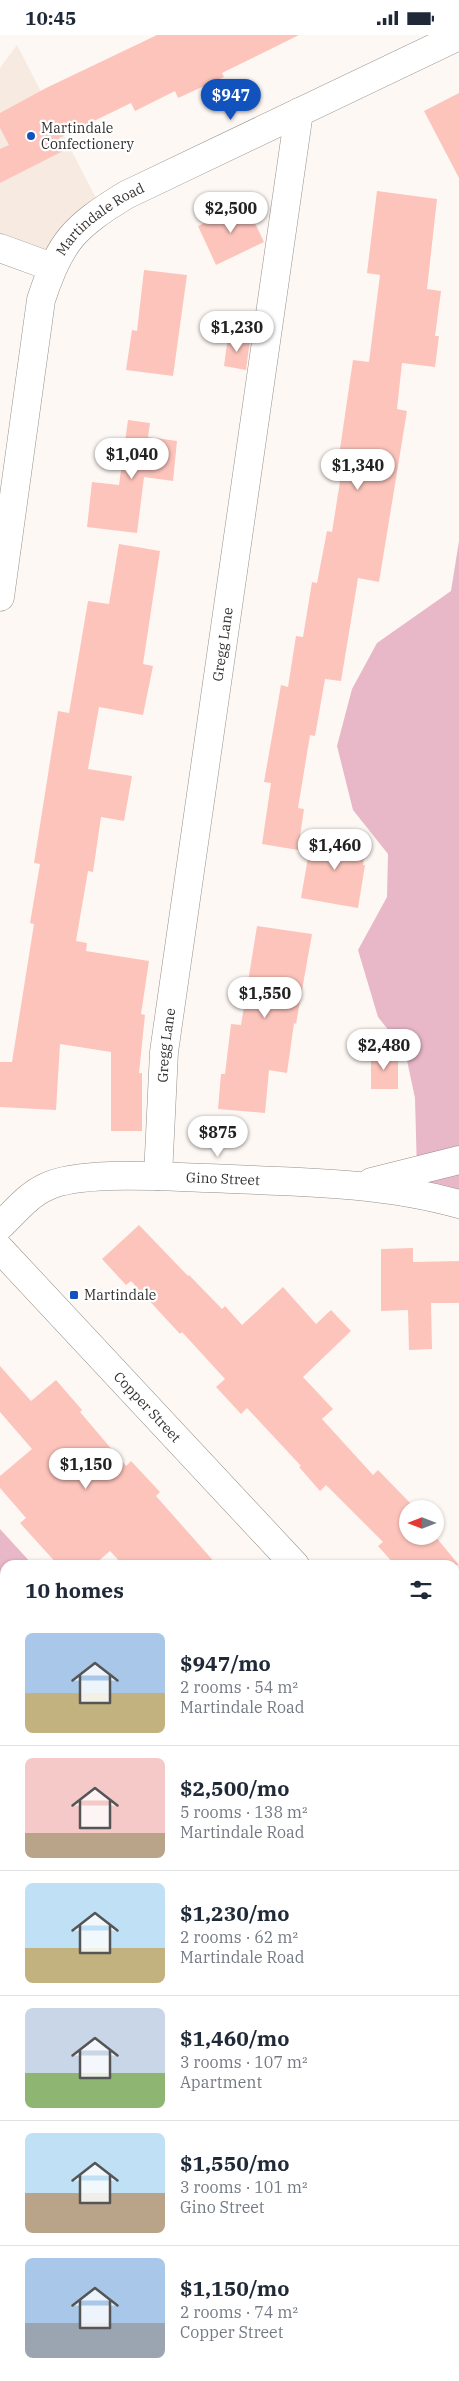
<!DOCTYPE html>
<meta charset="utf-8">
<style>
body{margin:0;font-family:"IBM Plex Serif",serif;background:#f6f6f7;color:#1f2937;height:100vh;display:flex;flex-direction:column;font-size:19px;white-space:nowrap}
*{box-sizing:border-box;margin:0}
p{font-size:16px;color:#747a83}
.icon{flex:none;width:28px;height:28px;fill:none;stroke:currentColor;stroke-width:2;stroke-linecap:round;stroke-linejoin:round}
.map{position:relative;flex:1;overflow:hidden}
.details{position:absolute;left:0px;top:1525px;width:460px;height:821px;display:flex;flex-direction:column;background:#fff;border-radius:15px 15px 0 0;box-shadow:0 1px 4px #0004}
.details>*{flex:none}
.needle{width:32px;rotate:270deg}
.buttons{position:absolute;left:399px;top:1465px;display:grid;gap:10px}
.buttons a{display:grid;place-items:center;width:45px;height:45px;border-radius:50%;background:#fff;box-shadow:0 1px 4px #0004;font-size:25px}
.price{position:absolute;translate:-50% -42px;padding:0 11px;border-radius:18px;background:#fff;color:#222;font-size:16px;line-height:32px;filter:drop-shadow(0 1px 2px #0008)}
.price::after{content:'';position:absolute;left:50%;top:30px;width:15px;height:11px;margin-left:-8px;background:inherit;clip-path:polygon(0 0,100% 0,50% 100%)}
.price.current{background:#1252bd;color:#fff}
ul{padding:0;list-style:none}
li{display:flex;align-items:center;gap:15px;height:125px;padding:0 25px}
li+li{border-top:1px solid #e0e1e3}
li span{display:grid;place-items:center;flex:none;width:140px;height:100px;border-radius:8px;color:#555}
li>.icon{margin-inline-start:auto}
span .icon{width:60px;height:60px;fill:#fffc;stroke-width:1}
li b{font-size:21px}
h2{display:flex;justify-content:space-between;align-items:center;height:60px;padding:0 25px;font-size:21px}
.status{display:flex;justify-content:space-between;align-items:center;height:35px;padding:0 25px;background:#fff;direction:ltr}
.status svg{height:14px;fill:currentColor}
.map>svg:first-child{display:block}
</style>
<div class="status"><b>10:45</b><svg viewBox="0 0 49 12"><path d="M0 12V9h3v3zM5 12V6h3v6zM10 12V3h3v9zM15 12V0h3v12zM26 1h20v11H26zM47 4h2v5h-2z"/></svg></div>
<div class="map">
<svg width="459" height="2346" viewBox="0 0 459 2346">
<rect width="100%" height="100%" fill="#fef8f4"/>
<path fill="#f7eae1" d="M17,10L100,171L50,229L0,211V33Z"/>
<path fill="#e8b7c8" d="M459,506V1171L432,1163L417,1137L415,1063L405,1016L378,982L358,915L387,862L388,819L353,775L337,711L352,654L377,608L451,556Z
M0,1494L33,1530H5V2341H455V1938L459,1941V2346H0Z"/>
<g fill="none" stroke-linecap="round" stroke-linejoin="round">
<path stroke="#c9d9aa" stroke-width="55" d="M0,1663L5,1670
M455,2205L459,2210"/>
</g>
<path fill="#fdc4bc" d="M157,0H299L222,38L224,42L178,63L175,56L135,76L131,68L59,103L65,115L0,148V114L9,110L0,93V78L46,53Z
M459,58V143L424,76Z
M377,156L437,164L427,254L441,256L435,301H439L435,332L402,328L397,374L407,376L379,547L358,543L341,646L325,644L315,701L310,700L298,773L304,774L298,815L262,809L271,748L264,747L281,650L288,652L296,601L303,602L312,547L317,548L327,496L332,497L345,415L340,414L353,325L369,327L380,240L367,238Z
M246,169L264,207L216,230L198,191Z
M144,235L187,240L173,341L126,335L132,295L137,296Z
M228,301L250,305L246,335L224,331Z
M128,385L150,388L148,402L177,406L173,446L144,442L137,498L87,492L92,447L119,450Z
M119,509L160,516L143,629L153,631L143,680L99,672L88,734L132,741L124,786L101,782L93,837L88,836L76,906L87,908L86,916L149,926L141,979L145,980L139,1038H142V1096H111V1017L60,1009L56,1075L0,1072V1027H12L34,889L30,888L40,829L34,828L58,676L69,678L88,566L109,569Z
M312,799L366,806L363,830H365L358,873L301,863Z
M257,891L312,899L296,989L294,988L287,1038L269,1035L265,1078L218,1074L221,1039H225L231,989L241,990Z
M371,1018H398V1054H371Z
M139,1190L188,1241L189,1240L222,1274L225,1271L242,1290L283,1252L316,1289L331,1275L351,1296L303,1342L333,1374L322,1384L373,1440L378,1435L416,1474H408V1501H435L459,1530H395L378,1511L383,1507L326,1450L320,1456L299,1432L301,1431L247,1373L241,1379L216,1352L225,1344L182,1297L180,1299L131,1246L126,1250L102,1224Z
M413,1213V1227L459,1226V1268H431L432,1314L409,1315L408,1275L381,1276V1214Z
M0,1331L31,1366L56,1345L82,1375L80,1377L126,1431L131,1426L160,1457L156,1461L217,1530H123L110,1516L94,1530H58L20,1488L26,1483L0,1453V1441L32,1414L0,1377Z"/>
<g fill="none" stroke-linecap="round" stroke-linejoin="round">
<defs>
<g id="minor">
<path d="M0,213L52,232"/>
<path id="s1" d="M0,562L41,265C60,206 74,192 126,160L459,1"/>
<path id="s2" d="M158,1141L164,1017L299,77"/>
<path d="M371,1147L459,1125"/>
<path id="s3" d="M0,1191C15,1177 28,1160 46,1152C80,1135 168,1142 207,1143C292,1147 377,1146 459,1169"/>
<path id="s4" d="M0,1214L295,1530"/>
<path d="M455,1702L459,1706"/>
</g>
</defs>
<use href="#minor" stroke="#948f8b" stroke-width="29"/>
<use href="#minor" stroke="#fff" stroke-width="28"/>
</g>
<g fill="#1252bd" stroke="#fff" stroke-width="2">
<circle cx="31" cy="101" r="5"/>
<rect x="69" y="1255" width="10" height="10" rx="2.5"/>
</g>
<g text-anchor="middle" stroke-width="4.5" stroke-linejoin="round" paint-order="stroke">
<g font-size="14" fill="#343230" stroke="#fff" text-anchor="start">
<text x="41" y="98">Martindale<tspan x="41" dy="16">Confectionery</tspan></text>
<text x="84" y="1265">Martindale</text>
</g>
<g font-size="14" fill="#343230" stroke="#fff">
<text dy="5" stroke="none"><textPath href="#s1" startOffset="404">Martindale Road</textPath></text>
<text dy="5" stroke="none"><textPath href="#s2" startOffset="536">Gregg Lane</textPath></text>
<text dy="5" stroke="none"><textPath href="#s2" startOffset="131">Gregg Lane</textPath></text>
<text dy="5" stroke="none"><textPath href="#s3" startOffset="239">Gino Street</textPath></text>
<text dy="5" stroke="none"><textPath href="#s4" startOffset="216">Copper Street</textPath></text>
</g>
</g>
</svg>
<div class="buttons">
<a><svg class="needle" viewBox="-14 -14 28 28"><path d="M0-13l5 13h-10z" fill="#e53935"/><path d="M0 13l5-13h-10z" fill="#747a83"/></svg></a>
</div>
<b class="price current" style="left:231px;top:86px">$947</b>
<b class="price" style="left:231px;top:199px">$2,500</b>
<b class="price" style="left:237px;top:318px">$1,230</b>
<b class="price" style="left:132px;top:445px">$1,040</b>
<b class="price" style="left:358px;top:456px">$1,340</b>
<b class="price" style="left:335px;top:836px">$1,460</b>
<b class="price" style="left:265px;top:984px">$1,550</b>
<b class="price" style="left:384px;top:1036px">$2,480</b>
<b class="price" style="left:218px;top:1123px">$875</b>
<b class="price" style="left:86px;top:1455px">$1,150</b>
<section class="details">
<h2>10 homes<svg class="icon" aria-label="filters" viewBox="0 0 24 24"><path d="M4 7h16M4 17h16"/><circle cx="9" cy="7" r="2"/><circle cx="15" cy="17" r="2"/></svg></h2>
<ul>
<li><span style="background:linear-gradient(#a9c7e8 60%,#c2b280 0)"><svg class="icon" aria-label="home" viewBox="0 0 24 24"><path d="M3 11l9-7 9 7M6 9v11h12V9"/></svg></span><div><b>$947/mo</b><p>2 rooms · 54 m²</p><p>Martindale Road</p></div></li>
<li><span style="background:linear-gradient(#f6c9c9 75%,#b9a48a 0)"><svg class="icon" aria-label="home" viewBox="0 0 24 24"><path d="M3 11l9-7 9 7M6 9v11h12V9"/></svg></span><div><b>$2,500/mo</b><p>5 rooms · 138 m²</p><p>Martindale Road</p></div></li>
<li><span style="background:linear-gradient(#bfe0f5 65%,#c2b280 0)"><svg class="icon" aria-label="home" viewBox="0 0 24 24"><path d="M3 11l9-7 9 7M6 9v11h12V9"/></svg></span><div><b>$1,230/mo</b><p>2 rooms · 62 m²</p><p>Martindale Road</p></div></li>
<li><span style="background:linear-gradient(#c9d6e8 65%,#8fb573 0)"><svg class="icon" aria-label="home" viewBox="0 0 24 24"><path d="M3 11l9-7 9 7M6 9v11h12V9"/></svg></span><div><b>$1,460/mo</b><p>3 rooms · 107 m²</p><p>Apartment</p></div></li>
<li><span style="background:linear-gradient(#bfe0f5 60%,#b9a48a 0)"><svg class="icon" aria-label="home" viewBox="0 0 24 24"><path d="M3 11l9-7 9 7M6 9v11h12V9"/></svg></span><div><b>$1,550/mo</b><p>3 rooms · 101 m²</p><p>Gino Street</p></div></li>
<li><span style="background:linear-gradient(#a9c7e8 65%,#9aa5b1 0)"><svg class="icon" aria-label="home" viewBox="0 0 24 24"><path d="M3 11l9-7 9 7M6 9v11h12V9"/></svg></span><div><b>$1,150/mo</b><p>2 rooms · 74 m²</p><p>Copper Street</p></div></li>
</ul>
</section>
</div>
